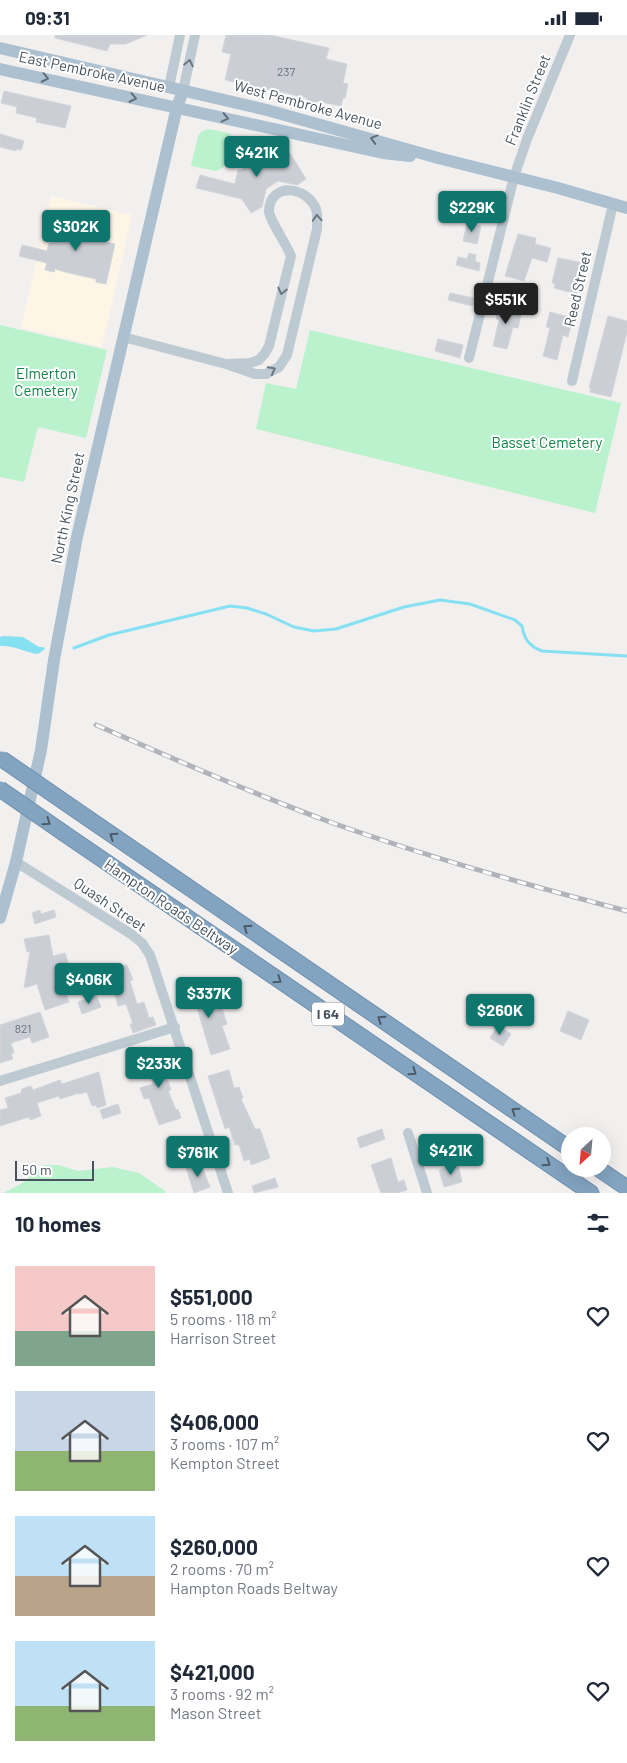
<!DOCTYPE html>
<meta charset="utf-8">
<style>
body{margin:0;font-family:Barlow,sans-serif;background:#f2f2f3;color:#1f2937;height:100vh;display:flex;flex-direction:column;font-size:19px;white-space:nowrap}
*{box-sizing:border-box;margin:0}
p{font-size:16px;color:#747a83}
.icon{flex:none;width:28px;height:28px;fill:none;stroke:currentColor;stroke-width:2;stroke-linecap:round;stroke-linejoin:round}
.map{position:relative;height:1158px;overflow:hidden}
.drawer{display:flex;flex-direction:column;background:#fff;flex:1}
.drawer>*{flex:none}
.needle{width:32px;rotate:206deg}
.buttons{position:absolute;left:561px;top:1092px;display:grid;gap:10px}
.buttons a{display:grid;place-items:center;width:50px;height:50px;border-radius:50%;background:#fff;box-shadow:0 5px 20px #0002;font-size:25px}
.scale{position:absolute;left:15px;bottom:12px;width:79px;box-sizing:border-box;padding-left:5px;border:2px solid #46535e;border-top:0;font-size:14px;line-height:18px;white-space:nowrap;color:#46535e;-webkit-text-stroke:4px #fff;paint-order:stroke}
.price{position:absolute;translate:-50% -42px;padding:0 11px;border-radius:5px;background:#0f766e;color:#fff;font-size:16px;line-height:32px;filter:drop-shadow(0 1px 2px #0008)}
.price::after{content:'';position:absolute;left:50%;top:30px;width:15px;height:11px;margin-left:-8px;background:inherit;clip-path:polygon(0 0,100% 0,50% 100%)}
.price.current{background:#222;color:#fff}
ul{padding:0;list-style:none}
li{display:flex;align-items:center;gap:15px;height:125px;padding:0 15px}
li span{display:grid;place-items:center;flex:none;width:140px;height:100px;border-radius:0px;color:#555}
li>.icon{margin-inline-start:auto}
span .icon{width:60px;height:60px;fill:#fffc;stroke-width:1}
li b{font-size:21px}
h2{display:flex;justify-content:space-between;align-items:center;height:60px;padding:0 15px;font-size:21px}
.status{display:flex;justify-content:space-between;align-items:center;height:35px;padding:0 25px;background:#fff;direction:ltr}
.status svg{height:14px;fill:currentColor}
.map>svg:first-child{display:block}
</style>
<div class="status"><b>09:31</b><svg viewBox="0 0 49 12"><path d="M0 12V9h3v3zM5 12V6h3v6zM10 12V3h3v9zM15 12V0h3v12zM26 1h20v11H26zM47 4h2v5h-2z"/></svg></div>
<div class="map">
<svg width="627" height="1158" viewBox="0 0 627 1158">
<rect width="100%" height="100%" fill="#f2efef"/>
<path fill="#fdf6e7" d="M51,161L132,180L102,312L21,293Z"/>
<path fill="#baf2cd" d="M208,94L229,98L236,107C235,121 229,131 216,136L191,131L198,101L201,97Z
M0,290L107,315L86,403L38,392L24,447L0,442Z
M310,295L621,368L595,478L256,394L266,348L296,354Z
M44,1130H59L78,1136L112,1132L139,1138L165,1156L166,1158H3L21,1149Z"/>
<path fill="#85e0f2" d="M3,601L23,602L39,612H43L45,614L38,619C24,617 14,610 0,611V602Z"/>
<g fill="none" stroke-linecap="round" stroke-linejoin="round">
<path stroke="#85e0f2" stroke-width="3" d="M74,613L109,600L230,571L247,573L266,579L294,592L314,596L336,594L404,572L440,565L470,569L515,585L522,591C524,604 529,611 542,616L627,621"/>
</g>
<path fill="#cbced4" stroke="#d2d5db" d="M55,0H147L126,9H110L107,16L55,3Z
M226,0H270L329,13L326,24L347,29L343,48L348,49L345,63H343L341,71L317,66L316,68L306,66L307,63L268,54L267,57L257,54V52L225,45L231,19L222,17Z
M4,56L71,71L65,93L36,87L37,83L16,78L17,72L1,68Z
M0,99L24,106L21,115L16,114V116L0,112Z
M272,114L290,118L306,144L297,150L278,146L266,154L262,172L251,178L242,164L196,153L200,140L235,149L238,135H242L251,121L258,117L272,115Z
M74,183L101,189L97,205L115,209L106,249L96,247V244L65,237L55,234L54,237L45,235L47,228L19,221L22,210L47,216L49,208H51L55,191L71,194Z
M467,188L481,191L477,209L463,206Z
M518,199L536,203L535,209L551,213L547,227L532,223L524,246L505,241Z
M469,218L476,220L475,226L480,228L479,236L456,230L458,222L467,224Z
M558,223L584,228L577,259L554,253L555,249L552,248Z
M450,258L474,263L473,271L448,265Z
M499,269L516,273L515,277L521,279L518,293L513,292L507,314L493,311L499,285L496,284Z
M550,277L569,282L568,285L572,286L568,302L563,300L557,325L543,321L550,293L546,292Z
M608,281L627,286V297L611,362L590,357L591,353H589Z
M438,304L463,310L460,323L435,316Z
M40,875L41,879L54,875L56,882L35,889L32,878Z
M49,900L53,921L65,918L69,930L58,933L69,967L45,975L37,949L24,953L30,916L27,917L24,904Z
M127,930L133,945L130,946L137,969L144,967L149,983L153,982L156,990L133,998L130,989H133L126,969L118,971L114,956H115L109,936Z
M197,946L205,971L220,967L227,989L222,991L230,1014L211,1020L195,966L189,968L183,950Z
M96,960L101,972L82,979L78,967Z
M568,976L589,985L581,1005L560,996Z
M40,977L49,1002L32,1008L30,1002L11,1008L14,1018L11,1019L13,1024L0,1028V990Z
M498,990L511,999L503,1011L490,1003Z
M160,1013L162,1020L159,1021L171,1055L168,1056L169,1058L176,1075L178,1074L181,1083L159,1090L149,1063L144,1064L140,1053L153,1049L146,1024L142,1026L140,1018Z
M229,1035L234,1053L239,1052L243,1063L241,1064L255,1094H260L270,1123L251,1130L250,1124L244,1126L239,1110H235L229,1092L225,1094L208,1041Z
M99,1037L106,1070L97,1073L96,1070L92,1071L87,1057L79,1059V1058L60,1064L59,1061L37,1068L41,1081L30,1085L29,1082L0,1091V1075L8,1073L5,1063L21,1058L22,1054L31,1051L33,1055L60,1045L62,1049Z
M118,1069L121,1078L103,1084L100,1075Z
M382,1094L385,1104L360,1113L357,1103Z
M391,1123L398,1147L404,1145L407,1155L397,1158H381L371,1130Z
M201,1129L210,1152L194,1158L186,1133Z
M458,1129L462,1147L444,1152L439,1135Z
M275,1143L278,1152L254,1158L252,1151Z"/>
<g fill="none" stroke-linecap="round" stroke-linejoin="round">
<defs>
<path id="highway" d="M73,773L570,1114
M65,799L591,1158
M599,1134L627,1153"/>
</defs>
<use href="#highway" stroke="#6e8fad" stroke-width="17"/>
<path stroke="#becad2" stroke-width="10" d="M169,52L180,0
M183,56L195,0
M123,302L226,329L255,339H266L279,332L287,320L317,194C317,188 318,180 316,174C307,151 271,147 269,175C268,183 287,210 291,221L269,311L265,318L259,325L250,328L226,329
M469,323L514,142L527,104L570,0
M572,346L613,169
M16,827L131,899L142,908L150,920L228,1158
M0,1046L175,992
M408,1098L427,1158"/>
<path stroke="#adc0cf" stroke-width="12" d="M0,13L267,75L438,123L558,153L627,173
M0,34L383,118L410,121
M0,883L16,827L41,715L54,625L77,502L177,72L183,56"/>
<use href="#highway" stroke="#83a4c1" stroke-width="15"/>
<defs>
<path id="rail" d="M96,690C174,724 251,758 330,787C427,822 527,850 627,876"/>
</defs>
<use href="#rail" stroke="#b0b4ba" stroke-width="5"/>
<use href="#rail" stroke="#fff" stroke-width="3" stroke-dasharray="9" stroke-linecap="butt"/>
<defs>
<path id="highway-bridge" d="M2,724L73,773
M0,754L65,799"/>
</defs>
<use href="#highway-bridge" stroke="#6e8fad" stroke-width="17" stroke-linecap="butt"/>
<use href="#highway-bridge" stroke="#83a4c1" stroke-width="15"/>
</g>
<defs><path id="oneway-chevron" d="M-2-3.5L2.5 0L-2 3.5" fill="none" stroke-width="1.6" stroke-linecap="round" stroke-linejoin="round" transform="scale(1.25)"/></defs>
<g stroke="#6a7781">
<use href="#oneway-chevron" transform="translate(189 28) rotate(-78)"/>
<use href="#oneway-chevron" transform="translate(317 183) rotate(-94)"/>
<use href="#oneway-chevron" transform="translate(282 256) rotate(103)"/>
<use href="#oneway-chevron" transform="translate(272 335) rotate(-28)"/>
</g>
<g stroke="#606e7a">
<use href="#oneway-chevron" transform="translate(45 43) rotate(12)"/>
<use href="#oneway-chevron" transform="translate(133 63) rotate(12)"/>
<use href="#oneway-chevron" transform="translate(225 83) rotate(13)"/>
<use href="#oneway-chevron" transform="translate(374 104) rotate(-165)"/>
</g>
<g stroke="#4c5b68">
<use href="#oneway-chevron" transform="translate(47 787) rotate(35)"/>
<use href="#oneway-chevron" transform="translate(113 801) rotate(-146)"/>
<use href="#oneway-chevron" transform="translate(247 893) rotate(-146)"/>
<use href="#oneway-chevron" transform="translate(278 945) rotate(34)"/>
<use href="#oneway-chevron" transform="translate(381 984) rotate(-146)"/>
<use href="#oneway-chevron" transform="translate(413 1037) rotate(34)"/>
<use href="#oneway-chevron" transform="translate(515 1076) rotate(-146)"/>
<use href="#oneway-chevron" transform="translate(547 1128) rotate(34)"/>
</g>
<g text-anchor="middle" stroke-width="4" stroke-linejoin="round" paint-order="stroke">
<g font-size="12" fill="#67727c">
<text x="286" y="41">237</text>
<text x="23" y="998">821</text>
</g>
<rect fill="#fff" stroke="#7e878e" stroke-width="1" x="312" y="967.5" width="32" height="23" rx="4"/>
<g font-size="14" font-weight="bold" fill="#46535e">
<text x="328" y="984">I 64</text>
</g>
<g font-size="15" fill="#46535e" stroke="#fff">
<text transform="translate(92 37) rotate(12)" y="5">East Pembroke Avenue</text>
<text transform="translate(528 65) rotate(-68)" y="5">Franklin Street</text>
<text transform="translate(308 70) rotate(15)" y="5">West Pembroke Avenue</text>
<text transform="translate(578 254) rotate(-77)" y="5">Reed Street</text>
<text transform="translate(68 473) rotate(-78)" y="5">North King Street</text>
<text transform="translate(110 870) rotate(34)" y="5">Quash Street</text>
<text transform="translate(171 872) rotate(34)" y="5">Hampton Roads Beltway</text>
</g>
<g font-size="15" fill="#118446" stroke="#fff">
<text x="46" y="344">Elmerton<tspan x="46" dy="17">Cemetery</tspan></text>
<text x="547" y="413">Basset Cemetery</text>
</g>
</g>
</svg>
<div class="buttons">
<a><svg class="needle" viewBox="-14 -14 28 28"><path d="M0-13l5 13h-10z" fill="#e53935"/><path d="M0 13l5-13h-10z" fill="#747a83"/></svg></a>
</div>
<div class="scale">50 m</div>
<b class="price" style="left:257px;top:143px">$421K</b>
<b class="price" style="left:472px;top:198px">$229K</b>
<b class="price" style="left:76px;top:217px">$302K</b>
<b class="price current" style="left:506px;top:290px">$551K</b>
<b class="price" style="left:89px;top:970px">$406K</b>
<b class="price" style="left:209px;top:984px">$337K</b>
<b class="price" style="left:500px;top:1001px">$260K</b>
<b class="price" style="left:159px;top:1054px">$233K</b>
<b class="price" style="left:451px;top:1141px">$421K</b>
<b class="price" style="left:198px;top:1143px">$761K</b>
</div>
<section class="drawer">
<h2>10 homes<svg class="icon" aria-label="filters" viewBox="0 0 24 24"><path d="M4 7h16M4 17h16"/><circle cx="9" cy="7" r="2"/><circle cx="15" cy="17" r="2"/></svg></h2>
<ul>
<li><span style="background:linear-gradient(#f6c9c9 65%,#7fa58c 0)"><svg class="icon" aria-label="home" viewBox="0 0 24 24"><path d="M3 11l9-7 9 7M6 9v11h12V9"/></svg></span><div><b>$551,000</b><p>5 rooms · 118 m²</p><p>Harrison Street</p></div><svg class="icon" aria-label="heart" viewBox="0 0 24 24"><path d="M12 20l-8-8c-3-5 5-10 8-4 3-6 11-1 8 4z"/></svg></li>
<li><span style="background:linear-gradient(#c9d6e8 60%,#8fb573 0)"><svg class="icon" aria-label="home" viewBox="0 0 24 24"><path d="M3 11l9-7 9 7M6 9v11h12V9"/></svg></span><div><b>$406,000</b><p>3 rooms · 107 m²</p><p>Kempton Street</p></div><svg class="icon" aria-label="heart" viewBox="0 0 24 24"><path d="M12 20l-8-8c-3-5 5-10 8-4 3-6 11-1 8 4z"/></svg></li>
<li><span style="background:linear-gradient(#bfe0f5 60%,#b9a48a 0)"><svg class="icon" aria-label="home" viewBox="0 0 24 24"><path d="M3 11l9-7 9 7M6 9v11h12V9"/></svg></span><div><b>$260,000</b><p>2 rooms · 70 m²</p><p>Hampton Roads Beltway</p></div><svg class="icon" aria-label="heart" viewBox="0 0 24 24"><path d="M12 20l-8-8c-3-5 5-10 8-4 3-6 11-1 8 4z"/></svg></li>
<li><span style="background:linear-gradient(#bfe0f5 65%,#8fb573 0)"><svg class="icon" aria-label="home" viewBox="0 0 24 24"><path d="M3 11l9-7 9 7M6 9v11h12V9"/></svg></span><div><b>$421,000</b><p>3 rooms · 92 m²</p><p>Mason Street</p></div><svg class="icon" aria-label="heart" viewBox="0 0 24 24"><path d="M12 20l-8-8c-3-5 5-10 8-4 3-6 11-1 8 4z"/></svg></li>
</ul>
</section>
